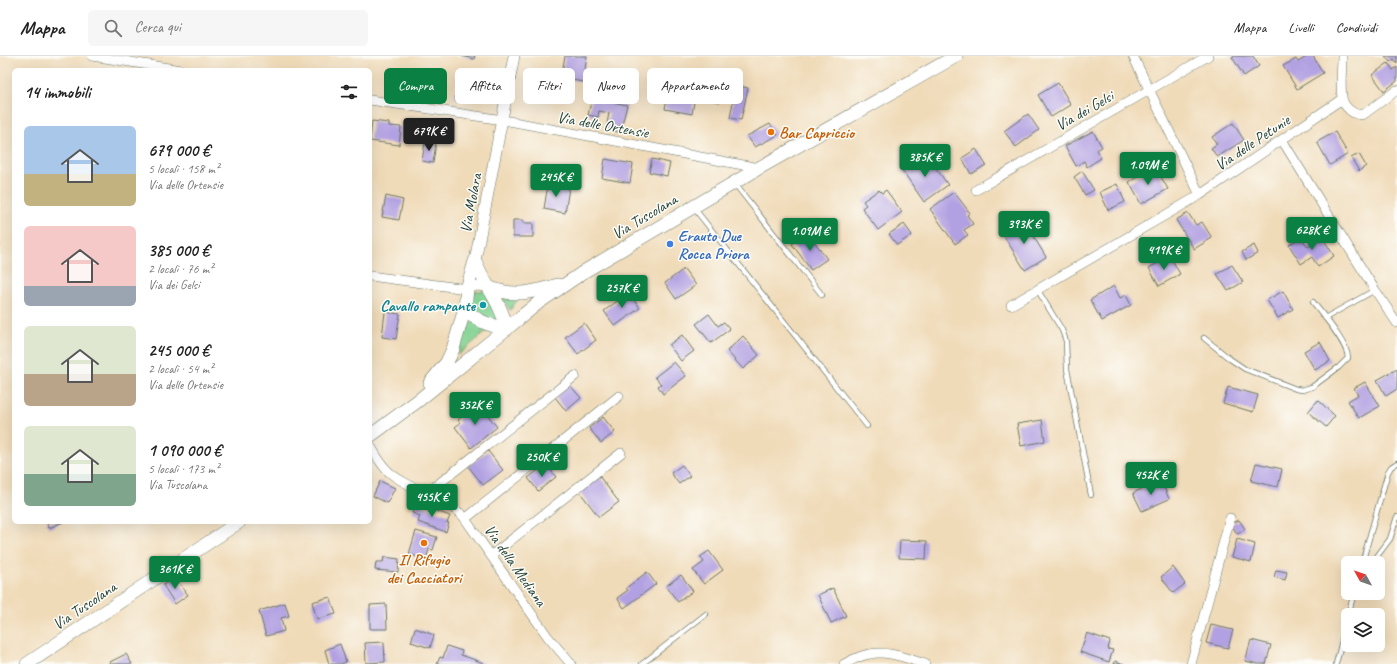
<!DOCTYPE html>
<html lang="it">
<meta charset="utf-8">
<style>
body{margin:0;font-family:Caveat,sans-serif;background:#f6f6f6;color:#222;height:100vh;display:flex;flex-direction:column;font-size:15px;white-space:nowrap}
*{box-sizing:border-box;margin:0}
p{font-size:13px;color:#767676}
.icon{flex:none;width:22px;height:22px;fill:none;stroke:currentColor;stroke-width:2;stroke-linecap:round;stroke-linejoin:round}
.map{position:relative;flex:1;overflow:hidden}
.panel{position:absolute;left:12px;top:12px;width:360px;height:456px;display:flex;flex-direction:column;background:#fff;border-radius:6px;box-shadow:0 4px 16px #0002}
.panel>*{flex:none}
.banner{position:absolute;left:384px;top:12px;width:380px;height:36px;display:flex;gap:8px}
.needle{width:26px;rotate:310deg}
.tools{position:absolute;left:1341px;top:500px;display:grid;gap:8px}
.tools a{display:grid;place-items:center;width:44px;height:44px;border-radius:6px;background:#fff;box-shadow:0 4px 16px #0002;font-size:20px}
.price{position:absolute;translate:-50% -34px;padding:0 9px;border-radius:4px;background:#0b8043;color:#fff;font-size:13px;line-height:26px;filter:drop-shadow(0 1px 2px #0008)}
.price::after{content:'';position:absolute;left:50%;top:24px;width:12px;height:9px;margin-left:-6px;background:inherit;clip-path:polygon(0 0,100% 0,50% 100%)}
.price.current{background:#222;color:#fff}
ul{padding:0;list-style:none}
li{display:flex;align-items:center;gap:12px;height:100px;padding:0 12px}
li span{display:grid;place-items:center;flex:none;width:112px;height:80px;border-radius:6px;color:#555}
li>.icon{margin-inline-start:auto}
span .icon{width:48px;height:48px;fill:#fffc;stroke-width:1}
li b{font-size:17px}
h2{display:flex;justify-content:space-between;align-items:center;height:48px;padding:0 12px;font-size:17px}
.tag{padding:0 14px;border-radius:6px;background:#fff;box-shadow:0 4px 16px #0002;font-size:14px;line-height:36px}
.tag.current{background:#0b8043;color:#fff}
header{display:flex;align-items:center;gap:24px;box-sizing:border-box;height:56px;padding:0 20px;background:#fff;border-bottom:1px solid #e0e0e0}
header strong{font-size:19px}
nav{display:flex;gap:22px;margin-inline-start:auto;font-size:14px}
.search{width:280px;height:36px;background:#f6f6f6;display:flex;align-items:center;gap:10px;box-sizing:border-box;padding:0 14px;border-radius:6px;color:#767676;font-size:15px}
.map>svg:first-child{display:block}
</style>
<header>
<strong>Mappa</strong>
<div class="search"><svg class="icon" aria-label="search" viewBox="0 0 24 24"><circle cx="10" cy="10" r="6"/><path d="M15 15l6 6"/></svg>Cerca qui</div>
<nav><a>Mappa</a><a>Livelli</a><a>Condividi</a></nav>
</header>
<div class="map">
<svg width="1397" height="608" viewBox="0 0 1397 608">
<rect width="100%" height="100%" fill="#fdfcf7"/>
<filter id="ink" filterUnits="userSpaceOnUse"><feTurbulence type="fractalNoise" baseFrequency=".025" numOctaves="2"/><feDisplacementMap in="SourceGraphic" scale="8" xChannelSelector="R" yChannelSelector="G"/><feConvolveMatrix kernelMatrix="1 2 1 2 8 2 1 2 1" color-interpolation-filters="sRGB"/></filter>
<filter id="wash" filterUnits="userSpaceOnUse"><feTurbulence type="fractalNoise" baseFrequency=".012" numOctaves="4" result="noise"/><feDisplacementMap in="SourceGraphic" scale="16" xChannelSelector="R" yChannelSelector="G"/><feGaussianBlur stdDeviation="0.9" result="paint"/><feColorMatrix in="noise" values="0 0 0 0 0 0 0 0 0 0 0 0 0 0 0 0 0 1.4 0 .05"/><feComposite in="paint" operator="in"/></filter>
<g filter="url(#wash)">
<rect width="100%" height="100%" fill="#f0dbb9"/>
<path fill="#84d393" stroke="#528864" d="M475,235H485L497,248V264C482,264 477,260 471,246Z
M502,242L518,243L510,254Z
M467,263L489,273L458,299Z"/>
<g id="blocks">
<path fill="#b2a1e2" d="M461,0H475L474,3Z
M565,0H587L583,26L561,22Z
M1234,0H1253L1259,10L1244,20L1232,1Z
M1308,0H1313L1323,17L1297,33L1283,10L1296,3L1298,6Z
M1385,0H1397V8L1394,3L1390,6Z
M1388,7L1393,14L1397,11V25L1384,35L1372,19Z
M713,20L724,22L720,46L709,44Z
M1058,27L1071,49L1051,61L1038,39Z
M458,28L478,31L475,45L455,42Z
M736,29L748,32L741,64L730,62Z
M668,35L695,40L692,58L665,53Z
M592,42L627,49L622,69H620L618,76L606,73L609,57L599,55L598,61L588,59Z
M1028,58L1039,74L1016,91L1004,75Z
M372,65L389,67V70L401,71L399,89L370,85Z
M1233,67L1244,84L1217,101L1211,92L1217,88L1212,81Z
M770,68L778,79L755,91L747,80Z
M1093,75L1102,91L1096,94L1101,102L1087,111L1084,105L1076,110L1065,90Z
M1335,76L1348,98L1330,109L1317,86Z
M425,86L436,87L433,107L422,105Z
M976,93L986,109L971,118L962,102Z
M926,98L948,129L924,146L902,114Z
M1359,98L1366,110L1359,115L1351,102Z
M605,103L633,108L630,127L602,122Z
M652,103L670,107L667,120L649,116Z
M1155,111L1168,133L1141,148L1129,126Z
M1082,115L1094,134L1085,139L1074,121Z
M548,128L569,132L565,157L544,153Z
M1117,128L1125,146L1108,154L1100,136Z
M879,134L882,137L886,134L902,156L878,174L862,152L866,149L863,145Z
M954,136L970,157L967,159L973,168L964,174L968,179L955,188L930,153Z
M386,140L403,144L399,164L382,161Z
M1188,157L1196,169L1202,166L1212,182L1194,193L1176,164Z
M1023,163L1046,201L1025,214L1002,177Z
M513,164H523V167H533V181H513Z
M904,168L912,179L897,189L889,178Z
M808,177L827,203L811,214L792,188Z
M1301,181L1308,191L1323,182L1334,200L1318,211L1312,201L1301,208L1289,189Z
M1254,189L1258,197L1246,204L1242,196Z
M1170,200L1180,218L1159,230L1149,212Z
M1232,209L1243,226L1228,235L1217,218Z
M684,213L696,229L676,243L665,227Z
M1114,230L1120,242L1126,239L1131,249L1102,265L1090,244Z
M1283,235L1293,253L1278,262L1267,244Z
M628,237L640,252L615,270L604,255Z
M385,256L400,258L396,283L382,281Z
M709,258L718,270L724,266L730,273L711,287L696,268Z
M584,267L596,284L578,298L565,281Z
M682,279L694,295L681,305L669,289Z
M743,280L759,299L743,313L727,295Z
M1320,286L1330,305L1315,314L1304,295Z
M674,306L686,320L663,338L658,330L661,328L655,321Z
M1397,313V333L1386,340L1377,324Z
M1365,326L1380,350L1359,362L1348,345L1358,339L1354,332Z
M569,328L581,342L566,355L555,341Z
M1228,331L1258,339L1253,356L1223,347Z
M1318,344L1335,360L1326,371L1308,356Z
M479,348L497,371L471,392L455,371L460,367L458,364Z
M603,361L615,376L601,387L589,372Z
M1042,364L1045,385L1021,390L1017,368Z
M488,395L503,414L483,429L468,410Z
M1256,407L1282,413L1278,431L1251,425Z
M546,408L556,421L538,435L528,422Z
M682,409L690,420L679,428L671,417Z
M599,420L619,446L599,461L579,435Z
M1161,424L1169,443L1142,455L1133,437Z
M380,425L395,432L387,447L373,440Z
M416,448L450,460L447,467H449L446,476L418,466L420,460L412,457Z
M1239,464L1245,473L1237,478L1231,468Z
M46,466H63L49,472Z
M416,475L437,481L433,494L429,493L426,504L409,498Z
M1237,483L1255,488L1251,506L1232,501Z
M900,484L927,485L926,503L899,502Z
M709,495L723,514L704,528L693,514L704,506L700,501Z
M384,501L399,503L398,516L375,514L376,506H383Z
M1173,511L1185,528L1173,537L1161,521Z
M1276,514L1287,516L1285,524L1274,521Z
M647,516L656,528L624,552L617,542L628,534L626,532Z
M681,519L693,535L678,546L666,530Z
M175,521L188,539L175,548L163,529Z
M833,532L846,560L831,567L818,539Z
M330,541L336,558L317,563L312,546Z
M285,547L289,560L281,562L284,575L266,580L259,555Z
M386,548L387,573H370V549Z
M1211,569L1233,574L1228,592L1206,587Z
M415,572L434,579L430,592L411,586Z
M1087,577L1110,585L1108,593L1113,594L1109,606L1080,596Z
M1251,584L1271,589L1266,608H1258L1245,605Z
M384,586L385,606L366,607L365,587Z
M340,588L346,606L341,608H329L325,594Z
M447,590L462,595L461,599L484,607L483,608H437L440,601L443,602Z
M126,598L132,608H111L110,606Z
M1115,605L1124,608H1114Z"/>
</g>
</g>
<g filter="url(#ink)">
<use href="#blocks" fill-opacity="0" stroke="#687463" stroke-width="1"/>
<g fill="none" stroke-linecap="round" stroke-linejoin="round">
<defs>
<path id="service" d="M735,128L822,239
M694,152L867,370
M1037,233L1062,274L1066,285L1067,313L1091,439
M1325,262L1375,234
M1204,282L1230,303L1245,313L1296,333L1302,334L1312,331L1339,311L1348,302C1348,288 1322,258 1313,246
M1362,507L1388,416L1391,411L1397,407
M1372,507L1390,483L1397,461
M1348,559L1354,537
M642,608L706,558
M1336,608L1348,561"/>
<path id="minor" d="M92,0L181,14
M1133,0L1200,139
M1342,0C1342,13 1340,28 1342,41C1343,51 1355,61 1364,58L1397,34
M370,44L503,64L759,112
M1282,84L1375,234L1397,267
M976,134L1208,0
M370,220L467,233L476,230L488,231
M1011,249L1200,139L1342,43
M370,389C376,399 381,410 390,417C412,435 443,440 463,460L548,581L571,608
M427,437L575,320
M465,463L619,340
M491,500L621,397
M844,608C852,604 861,599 870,598C887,594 908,603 925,608
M1191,608L1230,462"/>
<path id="tertiary" d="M475,205L514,0"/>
<path id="secondary" d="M475,205C485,230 501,246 507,273
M488,231C515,242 532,236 558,229
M465,252C476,266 490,269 507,273
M430,327L447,306L453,293L465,252L467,233L475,205
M370,380L419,344L538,247L585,215L759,112L956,0
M27,608L239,466"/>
</defs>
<use href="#service" stroke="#687463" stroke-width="6"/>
<use href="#minor" stroke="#687463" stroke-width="10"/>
<use href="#tertiary" stroke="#687463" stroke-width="12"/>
<use href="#secondary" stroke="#687463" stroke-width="14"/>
<use href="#service" stroke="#fff" stroke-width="4.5"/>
<use href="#minor" stroke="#fff" stroke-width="9"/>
<use href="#tertiary" stroke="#fff" stroke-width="11"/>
<use href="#secondary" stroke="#fff" stroke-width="13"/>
</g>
</g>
<g fill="#e8710a" stroke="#fdfcf7" stroke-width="1.5">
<circle cx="771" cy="76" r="4"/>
<circle cx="424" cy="487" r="4"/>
</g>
<circle fill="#3f7fe0" stroke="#fdfcf7" stroke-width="1.5" cx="670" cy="188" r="4"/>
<circle fill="#0f9aa8" stroke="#fdfcf7" stroke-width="1.5" cx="483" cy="249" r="4"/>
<g text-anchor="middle" stroke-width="3" stroke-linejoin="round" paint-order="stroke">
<g font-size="16" fill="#1f3d34" stroke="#fdfcf7">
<text transform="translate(1084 54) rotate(-30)" y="6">Via dei Gelsi</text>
<text transform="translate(603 68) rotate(10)" y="6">Via delle Ortensie</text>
<text transform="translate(1252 86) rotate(-34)" y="6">Via delle Petunie</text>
<text transform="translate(470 147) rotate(-79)" y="6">Via Molara</text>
<text transform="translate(644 160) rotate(-31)" y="6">Via Tuscolana</text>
<text transform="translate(516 509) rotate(55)" y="6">Via della Mediana</text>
<text transform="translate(84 549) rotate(-34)" y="6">Via Tuscolana</text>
</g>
<g font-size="16" font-weight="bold" fill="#c56008" stroke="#fdfcf7" text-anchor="start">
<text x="779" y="82">Bar Capriccio</text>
<text x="424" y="509" text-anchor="middle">Il Rifugio<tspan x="424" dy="18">dei Cacciatori</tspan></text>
</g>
<g font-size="16" font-weight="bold" fill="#366cbe" stroke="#fdfcf7" text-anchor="start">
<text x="678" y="185">Erauto Due<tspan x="678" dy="18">Rocca Priora</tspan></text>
</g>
<g font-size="16" font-weight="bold" fill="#0d838f" stroke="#fdfcf7" text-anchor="end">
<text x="475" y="255">Cavallo rampante</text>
</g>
</g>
</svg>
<div class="tools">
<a><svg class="needle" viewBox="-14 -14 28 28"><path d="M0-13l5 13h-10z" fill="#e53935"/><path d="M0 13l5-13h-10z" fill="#767676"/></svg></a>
<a><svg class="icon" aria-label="layers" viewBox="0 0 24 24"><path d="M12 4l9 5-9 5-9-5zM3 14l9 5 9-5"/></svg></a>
</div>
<b class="price current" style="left:429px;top:96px">679K €</b>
<b class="price" style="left:925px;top:122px">385K €</b>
<b class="price" style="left:1148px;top:130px">1.09M €</b>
<b class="price" style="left:556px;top:142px">245K €</b>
<b class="price" style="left:1024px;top:189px">393K €</b>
<b class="price" style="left:1312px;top:195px">628K €</b>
<b class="price" style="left:810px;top:196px">1.09M €</b>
<b class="price" style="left:1164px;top:215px">419K €</b>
<b class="price" style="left:622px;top:253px">257K €</b>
<b class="price" style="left:475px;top:370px">352K €</b>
<b class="price" style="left:542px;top:422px">250K €</b>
<b class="price" style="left:1151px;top:440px">452K €</b>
<b class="price" style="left:432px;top:462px">455K €</b>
<b class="price" style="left:175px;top:534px">361K €</b>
<div class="banner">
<a class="tag current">Compra</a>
<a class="tag">Affitta</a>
<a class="tag">Filtri</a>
<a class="tag">Nuovo</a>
<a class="tag">Appartamento</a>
</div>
<section class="panel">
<h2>14 immobili<svg class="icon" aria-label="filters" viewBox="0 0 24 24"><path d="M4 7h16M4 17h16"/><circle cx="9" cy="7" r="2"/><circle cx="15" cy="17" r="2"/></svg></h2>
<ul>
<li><span style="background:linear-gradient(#a9c7e8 60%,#c2b280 0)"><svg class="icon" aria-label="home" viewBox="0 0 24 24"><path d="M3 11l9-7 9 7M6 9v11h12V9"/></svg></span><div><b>679 000 €</b><p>5 locali · 158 m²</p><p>Via delle Ortensie</p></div></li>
<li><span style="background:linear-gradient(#f6c9c9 75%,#9aa5b1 0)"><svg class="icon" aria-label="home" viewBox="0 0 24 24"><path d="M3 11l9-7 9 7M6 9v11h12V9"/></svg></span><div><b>385 000 €</b><p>2 locali · 76 m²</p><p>Via dei Gelsi</p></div></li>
<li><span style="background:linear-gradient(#dfe7d0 60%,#b9a48a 0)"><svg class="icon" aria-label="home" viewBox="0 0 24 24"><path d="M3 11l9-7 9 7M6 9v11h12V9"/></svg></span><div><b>245 000 €</b><p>2 locali · 54 m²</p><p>Via delle Ortensie</p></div></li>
<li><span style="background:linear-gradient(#dfe7d0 60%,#7fa58c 0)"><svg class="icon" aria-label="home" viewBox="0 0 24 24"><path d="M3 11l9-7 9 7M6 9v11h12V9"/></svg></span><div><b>1 090 000 €</b><p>5 locali · 173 m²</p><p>Via Tuscolana</p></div></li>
</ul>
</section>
</div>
